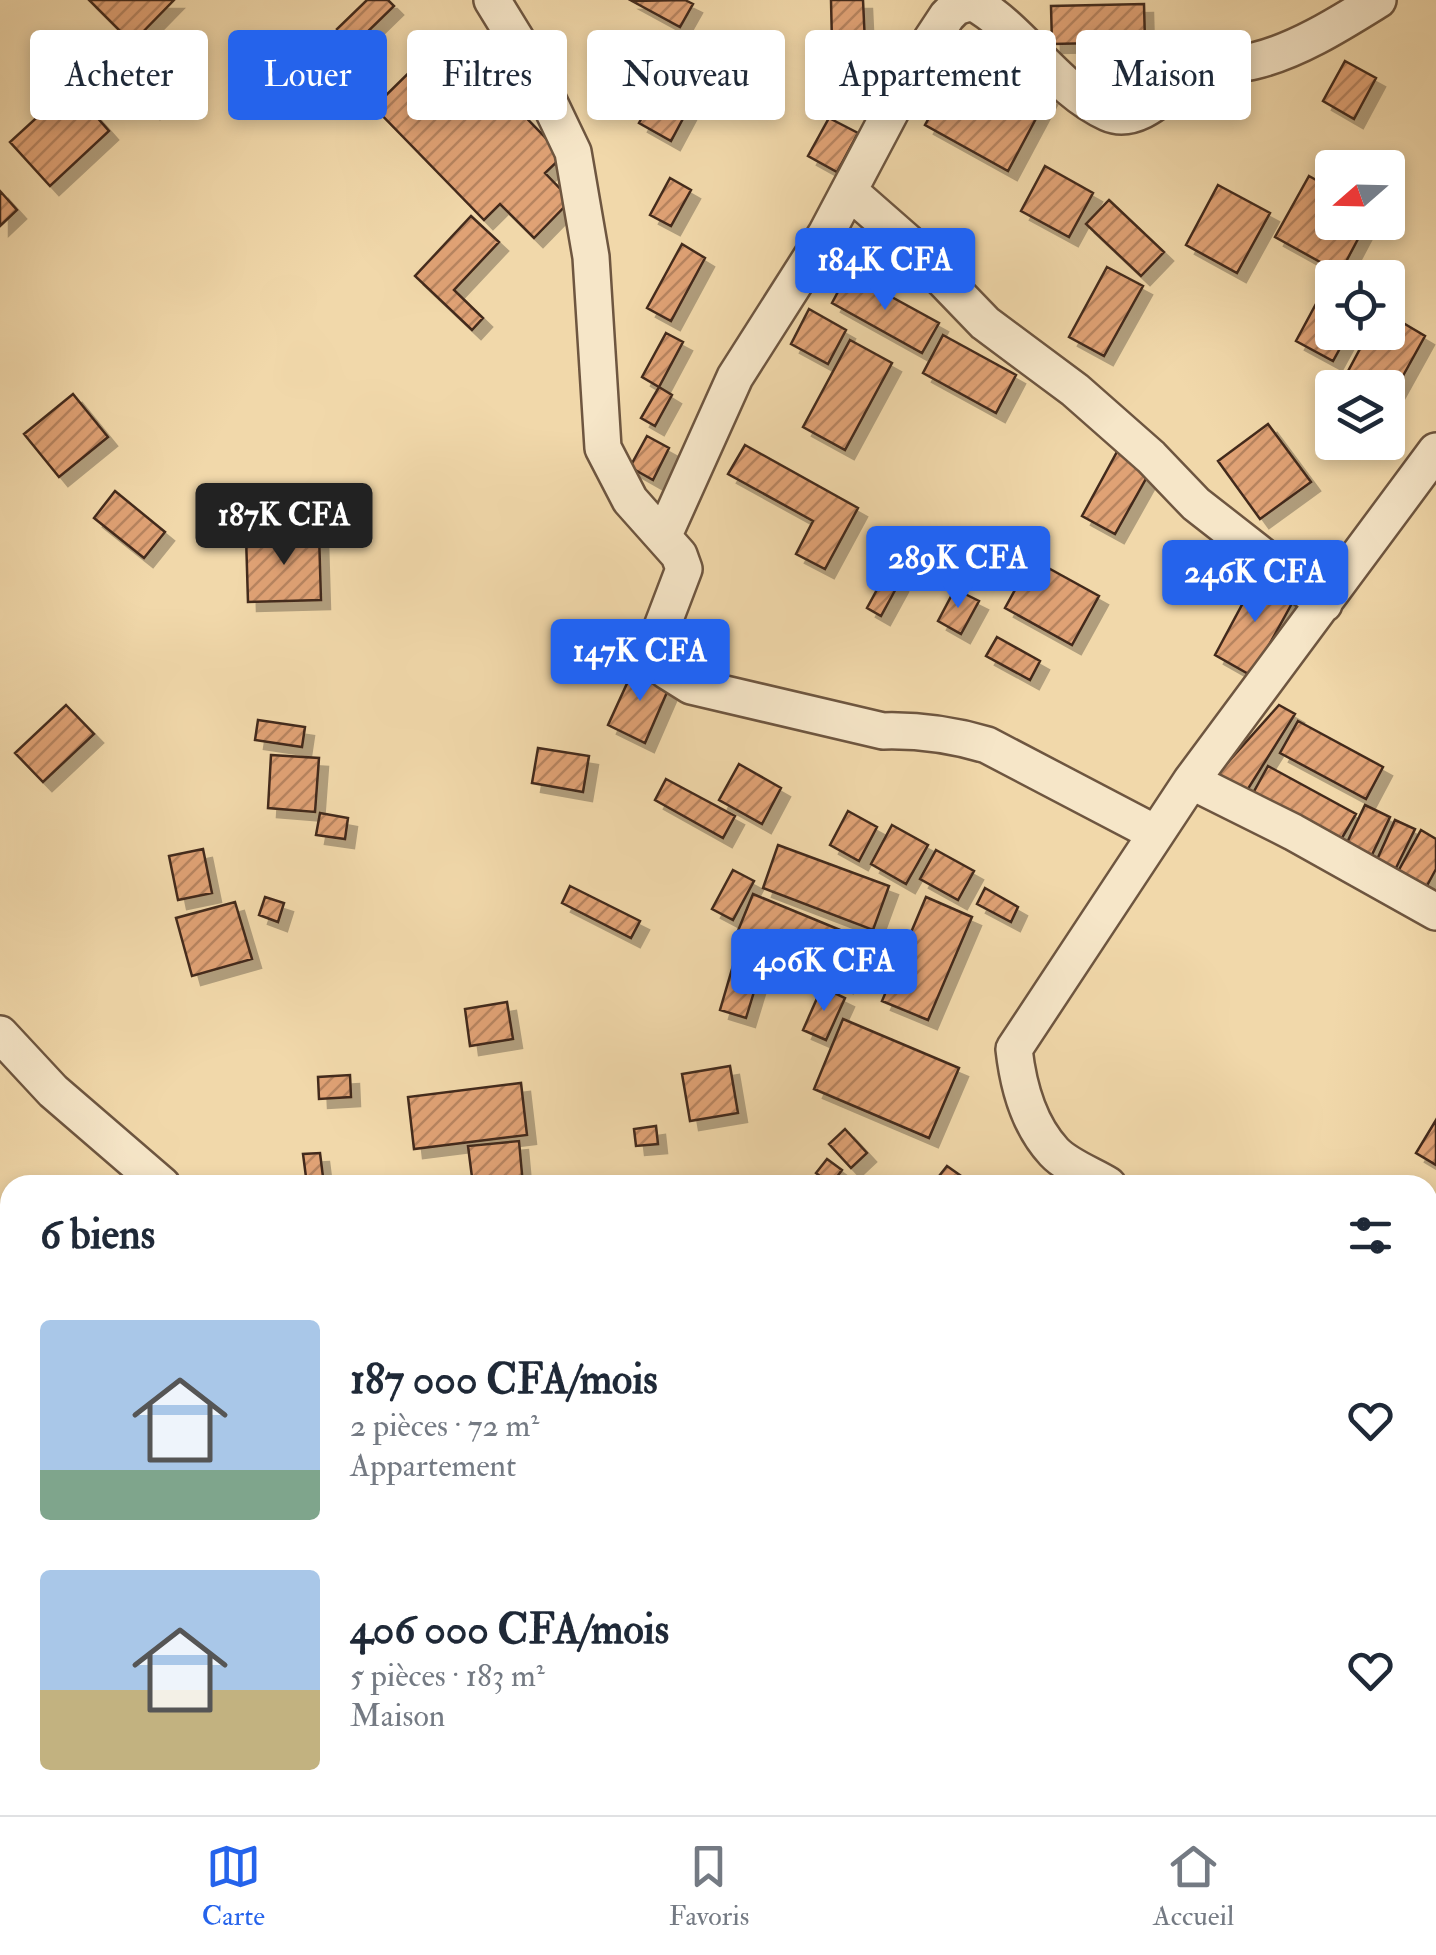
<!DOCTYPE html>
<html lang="fr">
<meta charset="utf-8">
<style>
body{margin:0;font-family:"IM FELL Double Pica",serif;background:#f6f6f7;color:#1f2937;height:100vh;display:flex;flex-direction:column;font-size:38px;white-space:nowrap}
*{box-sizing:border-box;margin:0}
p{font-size:32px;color:#747a83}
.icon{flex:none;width:55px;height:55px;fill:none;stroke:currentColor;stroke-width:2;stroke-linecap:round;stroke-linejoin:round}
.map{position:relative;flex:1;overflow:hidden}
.drawer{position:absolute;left:0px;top:1175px;width:1438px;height:640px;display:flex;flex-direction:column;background:#fff;border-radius:30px 30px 0 0;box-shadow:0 5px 15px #0003}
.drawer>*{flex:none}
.top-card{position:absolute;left:30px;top:30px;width:1378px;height:90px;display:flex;gap:20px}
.needle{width:65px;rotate:250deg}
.controls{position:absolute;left:1315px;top:150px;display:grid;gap:20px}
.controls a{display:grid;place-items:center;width:90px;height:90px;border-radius:10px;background:#fff;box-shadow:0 5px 15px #0003;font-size:50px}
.price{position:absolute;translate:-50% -85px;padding:0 22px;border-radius:10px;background:#2563eb;color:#fff;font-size:32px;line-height:65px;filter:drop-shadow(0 2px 5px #0008)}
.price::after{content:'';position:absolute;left:50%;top:60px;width:30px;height:22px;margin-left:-15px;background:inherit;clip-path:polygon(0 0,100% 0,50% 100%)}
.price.selected{background:#222;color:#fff}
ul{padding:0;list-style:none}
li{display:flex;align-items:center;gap:30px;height:250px;padding:0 40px}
li span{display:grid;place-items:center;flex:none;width:280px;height:200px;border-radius:10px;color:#555}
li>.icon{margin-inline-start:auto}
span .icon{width:120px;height:120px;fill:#fffc;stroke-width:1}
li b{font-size:42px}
h2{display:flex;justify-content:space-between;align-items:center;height:120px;padding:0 40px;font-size:42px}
.pill{padding:0 35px;border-radius:10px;background:#fff;box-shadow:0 5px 15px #0003;font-size:35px;line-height:90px}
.pill.selected{background:#2563eb;color:#fff}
.tab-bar{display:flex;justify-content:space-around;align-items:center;height:140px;border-top:2px solid #e0e1e3;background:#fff;font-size:28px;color:#747a83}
.tab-bar a{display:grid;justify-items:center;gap:5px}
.tab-bar .selected{color:#2563eb}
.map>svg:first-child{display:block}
</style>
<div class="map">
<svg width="1436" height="1815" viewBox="0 0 1436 1815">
<defs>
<pattern id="building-hatch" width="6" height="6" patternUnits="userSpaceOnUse" patternTransform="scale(2.5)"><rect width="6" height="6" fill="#e0a275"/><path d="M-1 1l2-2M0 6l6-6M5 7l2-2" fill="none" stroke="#b7845f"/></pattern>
<filter id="shadow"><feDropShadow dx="9" dy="9" stdDeviation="0" flood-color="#0004"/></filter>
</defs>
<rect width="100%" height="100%" fill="#f1d8aa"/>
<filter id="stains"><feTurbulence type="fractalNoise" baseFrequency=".002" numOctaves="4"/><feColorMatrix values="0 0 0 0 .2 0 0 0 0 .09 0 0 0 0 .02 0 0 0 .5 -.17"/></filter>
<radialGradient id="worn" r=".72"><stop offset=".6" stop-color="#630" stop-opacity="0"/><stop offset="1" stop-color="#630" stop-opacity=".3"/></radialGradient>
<path fill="url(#building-hatch)" stroke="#432a1c" stroke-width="2.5" filter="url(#shadow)" d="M89,0H174L132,43Z
M367,0H388L394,6L353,46L337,29Z
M685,0L693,4L680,27L632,1Z
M831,0H863L865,43L832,44Z
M1144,4L1145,42L1052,44L1051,6Z
M139,39L180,83L151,110L110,67Z
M437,45L497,108L507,98L563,156L545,173L571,200L534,238L500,204L484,220L374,107Z
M966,51L1048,96L1008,171L925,125Z
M678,52L709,70L671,141L639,123Z
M1345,61L1376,78L1354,119L1323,101Z
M70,87L109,131L50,186L10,142Z
M829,118L858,133L837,172L808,156Z
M1045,166L1093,193L1069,237L1021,211Z
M1309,176L1332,189V222H1367L1340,273L1275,237Z
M670,178L691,190L671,226L650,215Z
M1218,185L1270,213L1237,273L1186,245Z
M0,191L17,210L0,226Z
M1109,200L1164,252L1141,276L1086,224Z
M471,216L499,242L454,290L483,318L472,330L415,276Z
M682,244L705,258L671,321L647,308Z
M1107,267L1143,286L1104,356L1069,337Z
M848,273L939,323L922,353L832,303Z
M1331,276L1332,332H1349L1333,361L1296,341Z
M809,309L846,330L828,364L791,344Z
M1388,314L1425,336L1388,403V388H1339L1369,332H1388Z
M666,333L683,342L659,387L642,377Z
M943,335L1016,375L996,413L923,373Z
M850,340L892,363L845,450L803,427Z
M659,387L672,395L655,426L641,418Z
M73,394L108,437L59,477L24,434Z
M1268,424L1311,482L1260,519L1218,461Z
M647,436L669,448L653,480L630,467Z
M745,445L858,508L825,569L796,554L813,521L728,474Z
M1118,450L1152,468L1115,534L1082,516Z
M260,485H300V528L261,529Z
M115,491L165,532L144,558L94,518Z
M319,534L321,600L248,602L246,536Z
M1032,559L1099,596L1072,645L1005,608Z
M885,575L899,583L881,616L867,608Z
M1258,575L1296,596L1252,676L1215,655Z
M955,589L979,601L961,634L938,621Z
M997,637L1040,661L1030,680L986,656Z
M635,666L671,683L645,743L608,725Z
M66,705L94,734L43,782L15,753Z
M1279,705L1295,714L1241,800L1212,780Z
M258,720L305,727L302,747L255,740Z
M1298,721L1383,767L1366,799L1280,753Z
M538,748L589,756L583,792L532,783Z
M271,755L319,758L315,812L268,808Z
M739,764L781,788L762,824L719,800Z
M1268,766L1356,814L1339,843L1252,795Z
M666,779L735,816L723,838L655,800Z
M1365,805L1390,817L1369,861L1344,849Z
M848,811L877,827L859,861L830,845Z
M320,813L348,818L345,839L316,835Z
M1395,820L1415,829L1393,874L1375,864Z
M892,825L928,845L906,884L871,864Z
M1421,830L1436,839V869L1423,893L1395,877Z
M778,845L889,886L873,930L763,888Z
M203,849L212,893L178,900L169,856Z
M936,850L974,871L958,900L920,879Z
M733,870L754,881L733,920L712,909Z
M570,886L640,921L631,938L562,903Z
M985,888L1018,907L1011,922L977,904Z
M753,894L862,939L844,984L735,938Z
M265,897L284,903L278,922L259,915Z
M926,897L972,917L928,1020L882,1001Z
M235,902L252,959L192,976L176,918Z
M737,952L764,959L746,1018L720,1010Z
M822,987L845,998L826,1040L803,1030Z
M507,1002L513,1039L470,1046L465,1009Z
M843,1019L959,1068L929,1138L814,1089Z
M730,1066L738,1113L690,1121L682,1074Z
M350,1075L351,1097L319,1099L318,1077Z
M521,1083L527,1135L414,1149L408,1097Z
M1436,1120V1165L1416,1153Z
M656,1126L658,1144L636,1146L634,1129Z
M845,1129L867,1153L851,1168L829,1144Z
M519,1141L523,1185H473L468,1146Z
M320,1153L324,1185H307L303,1154Z
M827,1159L842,1170L831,1185L816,1173Z
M947,1166L971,1183L970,1185H932Z
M3,1503L10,1519V1540L0,1544V1504Z
M1436,1775V1815H1412L1418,1805H1428V1789Z
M278,1805H322L313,1815H268Z
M404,1805H465L467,1808L459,1815H412Z
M533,1805H568L558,1815H543Z
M853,1805H884L893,1815H842Z
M1022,1805H1075L1070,1815H1017Z"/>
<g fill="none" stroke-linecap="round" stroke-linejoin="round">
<defs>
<path id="street" d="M492,0L530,62L573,152L591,257L603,448L630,500L679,555L684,569L660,632L661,655L667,671L691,686L883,731C918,730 953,735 987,745L1155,833
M849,191L906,241L985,323L1075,390L1151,457L1196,504L1324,604
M663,537L735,377L826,234L918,60L947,16L956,7L972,2C1021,28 1055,89 1108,113C1137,126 1167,92 1188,77C1208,64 1233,66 1254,61C1297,51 1341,23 1378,0
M1191,781L1293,832L1436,912
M0,1034L53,1091L162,1185
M1108,1185C1092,1175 1067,1166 1054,1152C1028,1124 1018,1085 1014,1049L1191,781L1436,451
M1428,1374L1436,1380
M1428,1628L1436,1612
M743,1805L753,1815
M88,1815L98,1805
M687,1815V1805
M1358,1815L1359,1805"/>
</defs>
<use href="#street" stroke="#6e5640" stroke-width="40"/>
<use href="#street" stroke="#f6e6c8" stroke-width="35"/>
</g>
<rect width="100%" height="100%" filter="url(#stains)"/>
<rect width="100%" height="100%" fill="url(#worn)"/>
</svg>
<div class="controls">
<a><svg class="needle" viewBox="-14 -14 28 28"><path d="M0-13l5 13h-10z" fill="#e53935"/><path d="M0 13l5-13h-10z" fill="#747a83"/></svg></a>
<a><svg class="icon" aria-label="locate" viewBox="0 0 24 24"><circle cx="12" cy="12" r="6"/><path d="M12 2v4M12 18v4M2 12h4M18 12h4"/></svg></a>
<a><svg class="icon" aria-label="layers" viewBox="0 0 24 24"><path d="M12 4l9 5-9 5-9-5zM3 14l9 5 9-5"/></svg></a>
</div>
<b class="price" style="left:885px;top:313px">184K CFA</b>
<b class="price selected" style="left:284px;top:568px">187K CFA</b>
<b class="price" style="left:958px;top:611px">289K CFA</b>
<b class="price" style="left:1255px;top:625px">246K CFA</b>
<b class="price" style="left:640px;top:704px">147K CFA</b>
<b class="price" style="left:824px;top:1014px">406K CFA</b>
<div class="top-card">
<a class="pill">Acheter</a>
<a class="pill selected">Louer</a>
<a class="pill">Filtres</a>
<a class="pill">Nouveau</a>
<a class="pill">Appartement</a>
<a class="pill">Maison</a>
</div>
<section class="drawer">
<h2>6 biens<svg class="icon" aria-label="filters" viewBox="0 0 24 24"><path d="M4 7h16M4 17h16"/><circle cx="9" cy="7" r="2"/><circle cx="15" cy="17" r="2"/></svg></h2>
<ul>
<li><span style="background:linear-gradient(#a9c7e8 75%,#7fa58c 0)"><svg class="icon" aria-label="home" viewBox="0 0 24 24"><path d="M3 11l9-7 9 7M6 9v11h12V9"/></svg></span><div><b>187 000 CFA/mois</b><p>2 pièces · 72 m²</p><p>Appartement</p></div><svg class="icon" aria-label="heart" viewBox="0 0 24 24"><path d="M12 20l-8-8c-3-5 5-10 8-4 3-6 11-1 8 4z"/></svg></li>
<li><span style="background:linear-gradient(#a9c7e8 60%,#c2b280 0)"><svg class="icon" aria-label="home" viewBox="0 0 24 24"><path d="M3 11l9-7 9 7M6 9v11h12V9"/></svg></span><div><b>406 000 CFA/mois</b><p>5 pièces · 183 m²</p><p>Maison</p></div><svg class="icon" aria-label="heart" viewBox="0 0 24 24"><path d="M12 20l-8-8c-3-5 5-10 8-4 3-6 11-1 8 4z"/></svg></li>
</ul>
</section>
</div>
<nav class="tab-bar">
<a class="selected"><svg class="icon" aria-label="map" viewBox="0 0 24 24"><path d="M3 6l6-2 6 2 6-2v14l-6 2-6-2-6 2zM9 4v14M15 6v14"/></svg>Carte</a>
<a><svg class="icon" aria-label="saved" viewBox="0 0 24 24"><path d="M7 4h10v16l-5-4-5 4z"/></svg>Favoris</a>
<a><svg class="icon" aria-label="home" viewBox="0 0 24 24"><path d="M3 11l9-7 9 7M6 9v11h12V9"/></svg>Accueil</a>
</nav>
